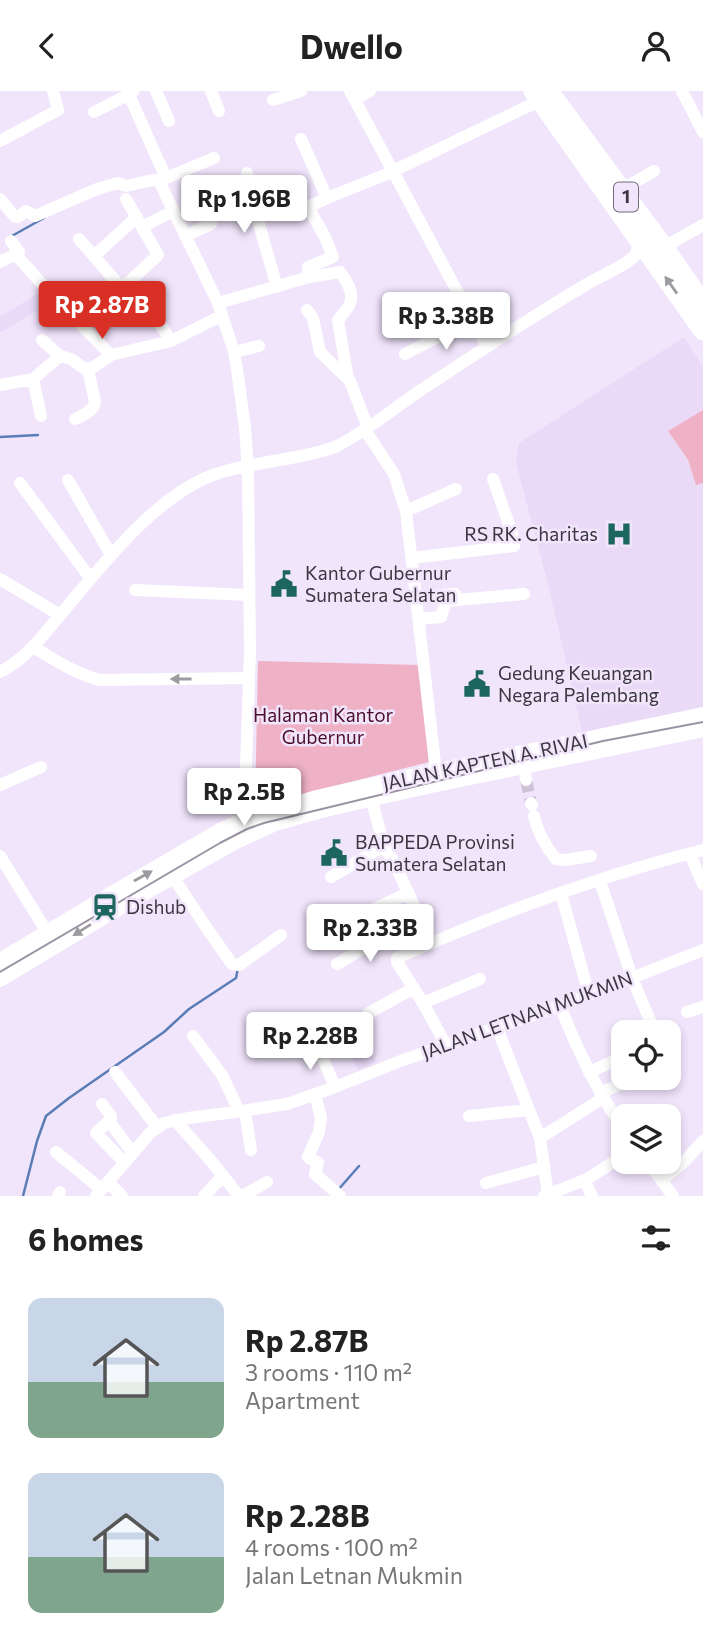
<!DOCTYPE html>
<meta charset="utf-8">
<style>
body{margin:0;font-family:Commissioner,sans-serif;background:#f6f6f6;color:#222;height:100vh;display:flex;flex-direction:column;font-size:26px;white-space:nowrap}
*{box-sizing:border-box;margin:0}
p{font-size:23px;color:#767676}
.icon{flex:none;width:38px;height:38px;fill:none;stroke:currentColor;stroke-width:2;stroke-linecap:round;stroke-linejoin:round}
.map{position:relative;height:1105px;overflow:hidden}
.details{display:flex;flex-direction:column;background:#fff;flex:1}
.details>*{flex:none}
.fabs{position:absolute;left:611px;top:929px;display:grid;gap:14px}
.fabs a{display:grid;place-items:center;width:70px;height:70px;border-radius:14px;background:#fff;box-shadow:0 4px 10px #0003;font-size:35px}
.price{position:absolute;translate:-50% -60px;padding:0 16px;border-radius:7px;background:#fff;color:#222;font-size:23px;line-height:46px;filter:drop-shadow(0 2px 4px #0008)}
.price::after{content:'';position:absolute;left:50%;top:42px;width:21px;height:16px;margin-left:-10px;background:inherit;clip-path:polygon(0 0,100% 0,50% 100%)}
.price.selected{background:#d93025;color:#fff}
ul{padding:0;list-style:none}
li{display:flex;align-items:center;gap:21px;height:175px;padding:0 28px}
li span{display:grid;place-items:center;flex:none;width:196px;height:140px;border-radius:14px;color:#555}
li>.icon{margin-inline-start:auto}
span .icon{width:84px;height:84px;fill:#fffc;stroke-width:1}
li b{font-size:30px}
h2{display:flex;justify-content:space-between;align-items:center;height:84px;padding:0 28px;font-size:30px}
header{display:flex;justify-content:space-between;align-items:center;height:91px;padding:0 28px;background:#fff;font-size:32px;font-weight:700}
.map>svg:first-child{display:block}
</style>
<header><svg class="icon" aria-label="back" viewBox="0 0 24 24"><path d="M15 5l-7 7 7 7"/></svg>Dwello<svg class="icon" aria-label="person" viewBox="0 0 24 24"><circle cx="12" cy="8" r="4"/><path d="M4 21q1-7 8-7t8 7"/></svg></header>
<div class="map">
<svg width="703" height="1105" viewBox="0 0 703 1105">
<rect width="100%" height="100%" fill="#f1e5fc"/>
<path fill="#eadaf8" d="M37,203L45,215L0,242V226Z
M684,246L703,275V319L668,340L688,370L696,393L703,392V618L583,644L548,493L516,372L519,352Z
M365,949L376,970L358,979L347,958Z"/>
<path fill="#efb1c6" d="M703,319V392L696,394L688,369L668,340Z
M258,570L420,574L429,671L255,715Z"/>
<g fill="none" stroke-linecap="round" stroke-linejoin="round">
<path stroke="#5b7db6" stroke-width="2.5" d="M10,146L44,127
M0,346L38,344
M338,1099L359,1075
M23,1105L37,1050L46,1025L69,1007L164,941L189,918L236,887L238,877"/>
<path stroke="#cdc2d6" stroke-width="12" stroke-dasharray="12 6" stroke-linecap="butt" d="M526,689L531,712"/>
<path stroke="#fff" stroke-width="12" d="M156,0L169,30
M211,0L219,20
M350,0L487,256
M682,0L703,41
M129,4L166,87
M355,8L370,0
M273,9L301,0
M94,21L130,3L133,0
M301,48L327,107L387,83L539,10
M0,50L58,19L53,0
M247,82L258,130L277,196
M159,90L218,212L234,261L237,278L245,337L248,378L250,562L244,729
M621,99L654,80
M0,108L15,126H18L26,120L35,125L97,98L118,92L126,95L153,89L159,90L214,67
M142,136L173,120
M185,145L211,133L195,99
M79,148L119,194L122,195L129,191L158,164L126,108
M11,150L19,161L18,167
M664,156L703,134
M94,165L137,126
M0,171L12,165H17L60,213L111,264
M309,186L308,176L333,166L325,146L308,116L327,107
M218,212L309,186L340,181C347,190 355,204 349,215C345,221 341,224 338,230L348,288
M307,219L313,227L320,261L350,290L368,337
M152,221L171,250
M42,249L60,265
M234,261L259,255
M405,263L472,228
M33,288L41,325
M0,294L33,288L60,265L71,268L85,278L92,277L111,264L171,250L221,225
M75,328C83,324 93,321 95,311L88,278
M365,339L394,383L406,420L436,681
M68,389L111,464
M20,392L90,487
M406,420L456,398
M412,467L514,455L512,442L493,388
M0,488L60,524
M135,499L249,504
M416,506L455,503
M419,528L441,526L446,510L524,503
M33,556C55,569 74,582 99,589L249,587
M0,581C26,568 43,544 61,523C100,477 155,405 213,384C241,374 272,371 301,365C313,362 326,360 337,355C367,340 393,318 421,299C475,263 530,227 587,193C597,187 631,172 636,163C638,158 638,152 638,147
M524,674L526,689
M0,694L41,676
M371,707L384,755L394,771L431,852
M531,712L532,714
M534,725C538,742 544,754 556,768L566,769L591,765
M690,763L703,793
M0,765L47,841
M173,786L208,839L232,873L239,874L281,844
M331,786L384,755
M600,790L632,887L655,941
M561,802L589,904
M337,873L382,846L368,821L408,802
M423,912L480,888
M560,915C578,959 595,997 623,1037
M687,921L703,916
M367,923L414,897
M497,937L540,1047L548,1104
M193,945L222,984L239,1020
M316,952L335,996
M446,954L423,912L397,871V867C496,823 598,785 703,759
M115,981L157,1036
M589,981L623,966
M600,1002L634,987
M315,1003L321,1027L319,1041L308,1066L318,1072L315,1083L340,1105
M102,1013L111,1025V1028L109,1030L132,1061
M245,1020L251,1059
M469,1025L529,1019
M175,1029L212,1071L239,1105
M109,1030L96,1042L124,1071
M540,1047L603,1007
M56,1061L101,1098
M648,1071L673,1105
M584,1089L592,1105
M662,1089L684,1071L703,1050
M108,1091L122,1105
M486,1092L544,1076
M58,1105L60,1101
M96,1105L150,1042L164,1032L188,1027L235,1021L287,1013L335,996L403,969L560,915L703,859
M204,1105L223,1085
M242,1105L267,1091
M544,1105L587,1088L623,1065"/>
<path stroke="#fff" stroke-width="16" d="M0,870L117,800L222,739L244,729L317,707L396,689L703,624
M0,888L138,805L234,751L275,732L321,719L431,694L703,638"/>
<path stroke="#fff" stroke-width="19" d="M533,0L703,240
M549,0L664,156L703,212"/>
<path stroke="#9b93a3" stroke-width="2" d="M0,881L220,752L247,738L264,732L603,650L703,631"/>
</g>
<defs><path id="oneway-solid" d="M-6-.8H1V-3.2L6.5 0L1 3.2V.8H-6Z" transform="scale(1.75)"/></defs>
<g fill="#9d9ba0">
<use href="#oneway-solid" transform="translate(671 194) rotate(-125)"/>
<use href="#oneway-solid" transform="translate(181 588) rotate(180)"/>
<use href="#oneway-solid" transform="translate(143 785) rotate(-29)"/>
<use href="#oneway-solid" transform="translate(82 839) rotate(148)"/>
</g>
<defs>
<symbol id="hospital-bare" viewBox="-9 -9 18 18"><path d="M-5-5h3v3.5h4V-5h3V5h-3V1.5h-4V5h-3Z" fill="#1c665e" stroke="#f1e5fc" stroke-width="2.5" paint-order="stroke"/></symbol>
<symbol id="civic-bare" viewBox="-9 -9 18 18"><path d="M-.6-6.5H3V-4.5H.6V-3L4-1V1h2V6H-6V1h2V-1L-.6-3ZM-1.2 2.5V6h2.4V2.5Z" fill="#1c665e" stroke="#f1e5fc" stroke-width="2.5" paint-order="stroke"/></symbol>
<symbol id="station-bare" viewBox="-9 -9 18 18"><path d="M-3-6H3Q5-6 5-4V2Q5 4 3 4L4.5 6H3L1.5 4h-3L-3 6H-4.5L-3 4Q-5 4-5 2V-4Q-5-6-3-6ZM-3.5-4v3h7v-3ZM-3.5 1v1.5H-2V1ZM2 1v1.5H3.5V1Z" fill="#1c665e" stroke="#f1e5fc" stroke-width="2.5" paint-order="stroke"/></symbol>
</defs>
<g fill-rule="evenodd">
<use href="#hospital-bare" x="600" y="424" width="38" height="38"/>
<use href="#civic-bare" x="265" y="474" width="38" height="38"/>
<use href="#civic-bare" x="458" y="574" width="38" height="38"/>
<use href="#civic-bare" x="315" y="743" width="38" height="38"/>
<use href="#station-bare" x="86" y="797" width="38" height="38"/>
</g>
<g text-anchor="middle" stroke-width="5" stroke-linejoin="round" paint-order="stroke">
<rect fill="#f1e5fc" stroke="#726b78" stroke-width="2" x="614" y="91.5" width="24" height="29" rx="5"/>
<g font-size="18" font-weight="bold" fill="#3b3740">
<text x="626" y="112">1</text>
</g>
<g font-size="19" fill="#3b3740" stroke="#f1e5fc" text-anchor="start">
<text x="598" y="450" text-anchor="end">RS RK. Charitas</text>
<text x="305" y="489">Kantor Gubernur<tspan x="305" dy="22">Sumatera Selatan</tspan></text>
<text x="498" y="589">Gedung Keuangan<tspan x="498" dy="22">Negara Palembang</tspan></text>
<text x="355" y="758">BAPPEDA Provinsi<tspan x="355" dy="22">Sumatera Selatan</tspan></text>
<text x="126" y="823">Dishub</text>
</g>
<g font-size="19" fill="#4b0e2a" stroke="#f1e5fc">
<text x="323" y="631">Halaman Kantor<tspan x="323" dy="22">Gubernur</tspan></text>
</g>
<g font-size="19" fill="#3b3740" stroke="#f1e5fc">
<text transform="translate(485 671) rotate(-12)" y="7">JALAN KAPTEN A. RIVAI</text>
<text transform="translate(527 924) rotate(-20)" y="7">JALAN LETNAN MUKMIN</text>
</g>
</g>
</svg>
<div class="fabs">
<a><svg class="icon" aria-label="locate" viewBox="0 0 24 24"><circle cx="12" cy="12" r="6"/><path d="M12 2v4M12 18v4M2 12h4M18 12h4"/></svg></a>
<a><svg class="icon" aria-label="layers" viewBox="0 0 24 24"><path d="M12 4l9 5-9 5-9-5zM3 14l9 5 9-5"/></svg></a>
</div>
<b class="price" style="left:244px;top:144px">Rp 1.96B</b>
<b class="price selected" style="left:102px;top:250px">Rp 2.87B</b>
<b class="price" style="left:446px;top:261px">Rp 3.38B</b>
<b class="price" style="left:244px;top:737px">Rp 2.5B</b>
<b class="price" style="left:370px;top:873px">Rp 2.33B</b>
<b class="price" style="left:310px;top:981px">Rp 2.28B</b>
</div>
<section class="details">
<h2>6 homes<svg class="icon" aria-label="filters" viewBox="0 0 24 24"><path d="M4 7h16M4 17h16"/><circle cx="9" cy="7" r="2"/><circle cx="15" cy="17" r="2"/></svg></h2>
<ul>
<li><span style="background:linear-gradient(#c9d6e8 60%,#7fa58c 0)"><svg class="icon" aria-label="home" viewBox="0 0 24 24"><path d="M3 11l9-7 9 7M6 9v11h12V9"/></svg></span><div><b>Rp 2.87B</b><p>3 rooms · 110 m²</p><p>Apartment</p></div></li>
<li><span style="background:linear-gradient(#c9d6e8 60%,#7fa58c 0)"><svg class="icon" aria-label="home" viewBox="0 0 24 24"><path d="M3 11l9-7 9 7M6 9v11h12V9"/></svg></span><div><b>Rp 2.28B</b><p>4 rooms · 100 m²</p><p>Jalan Letnan Mukmin</p></div></li>
</ul>
</section>
